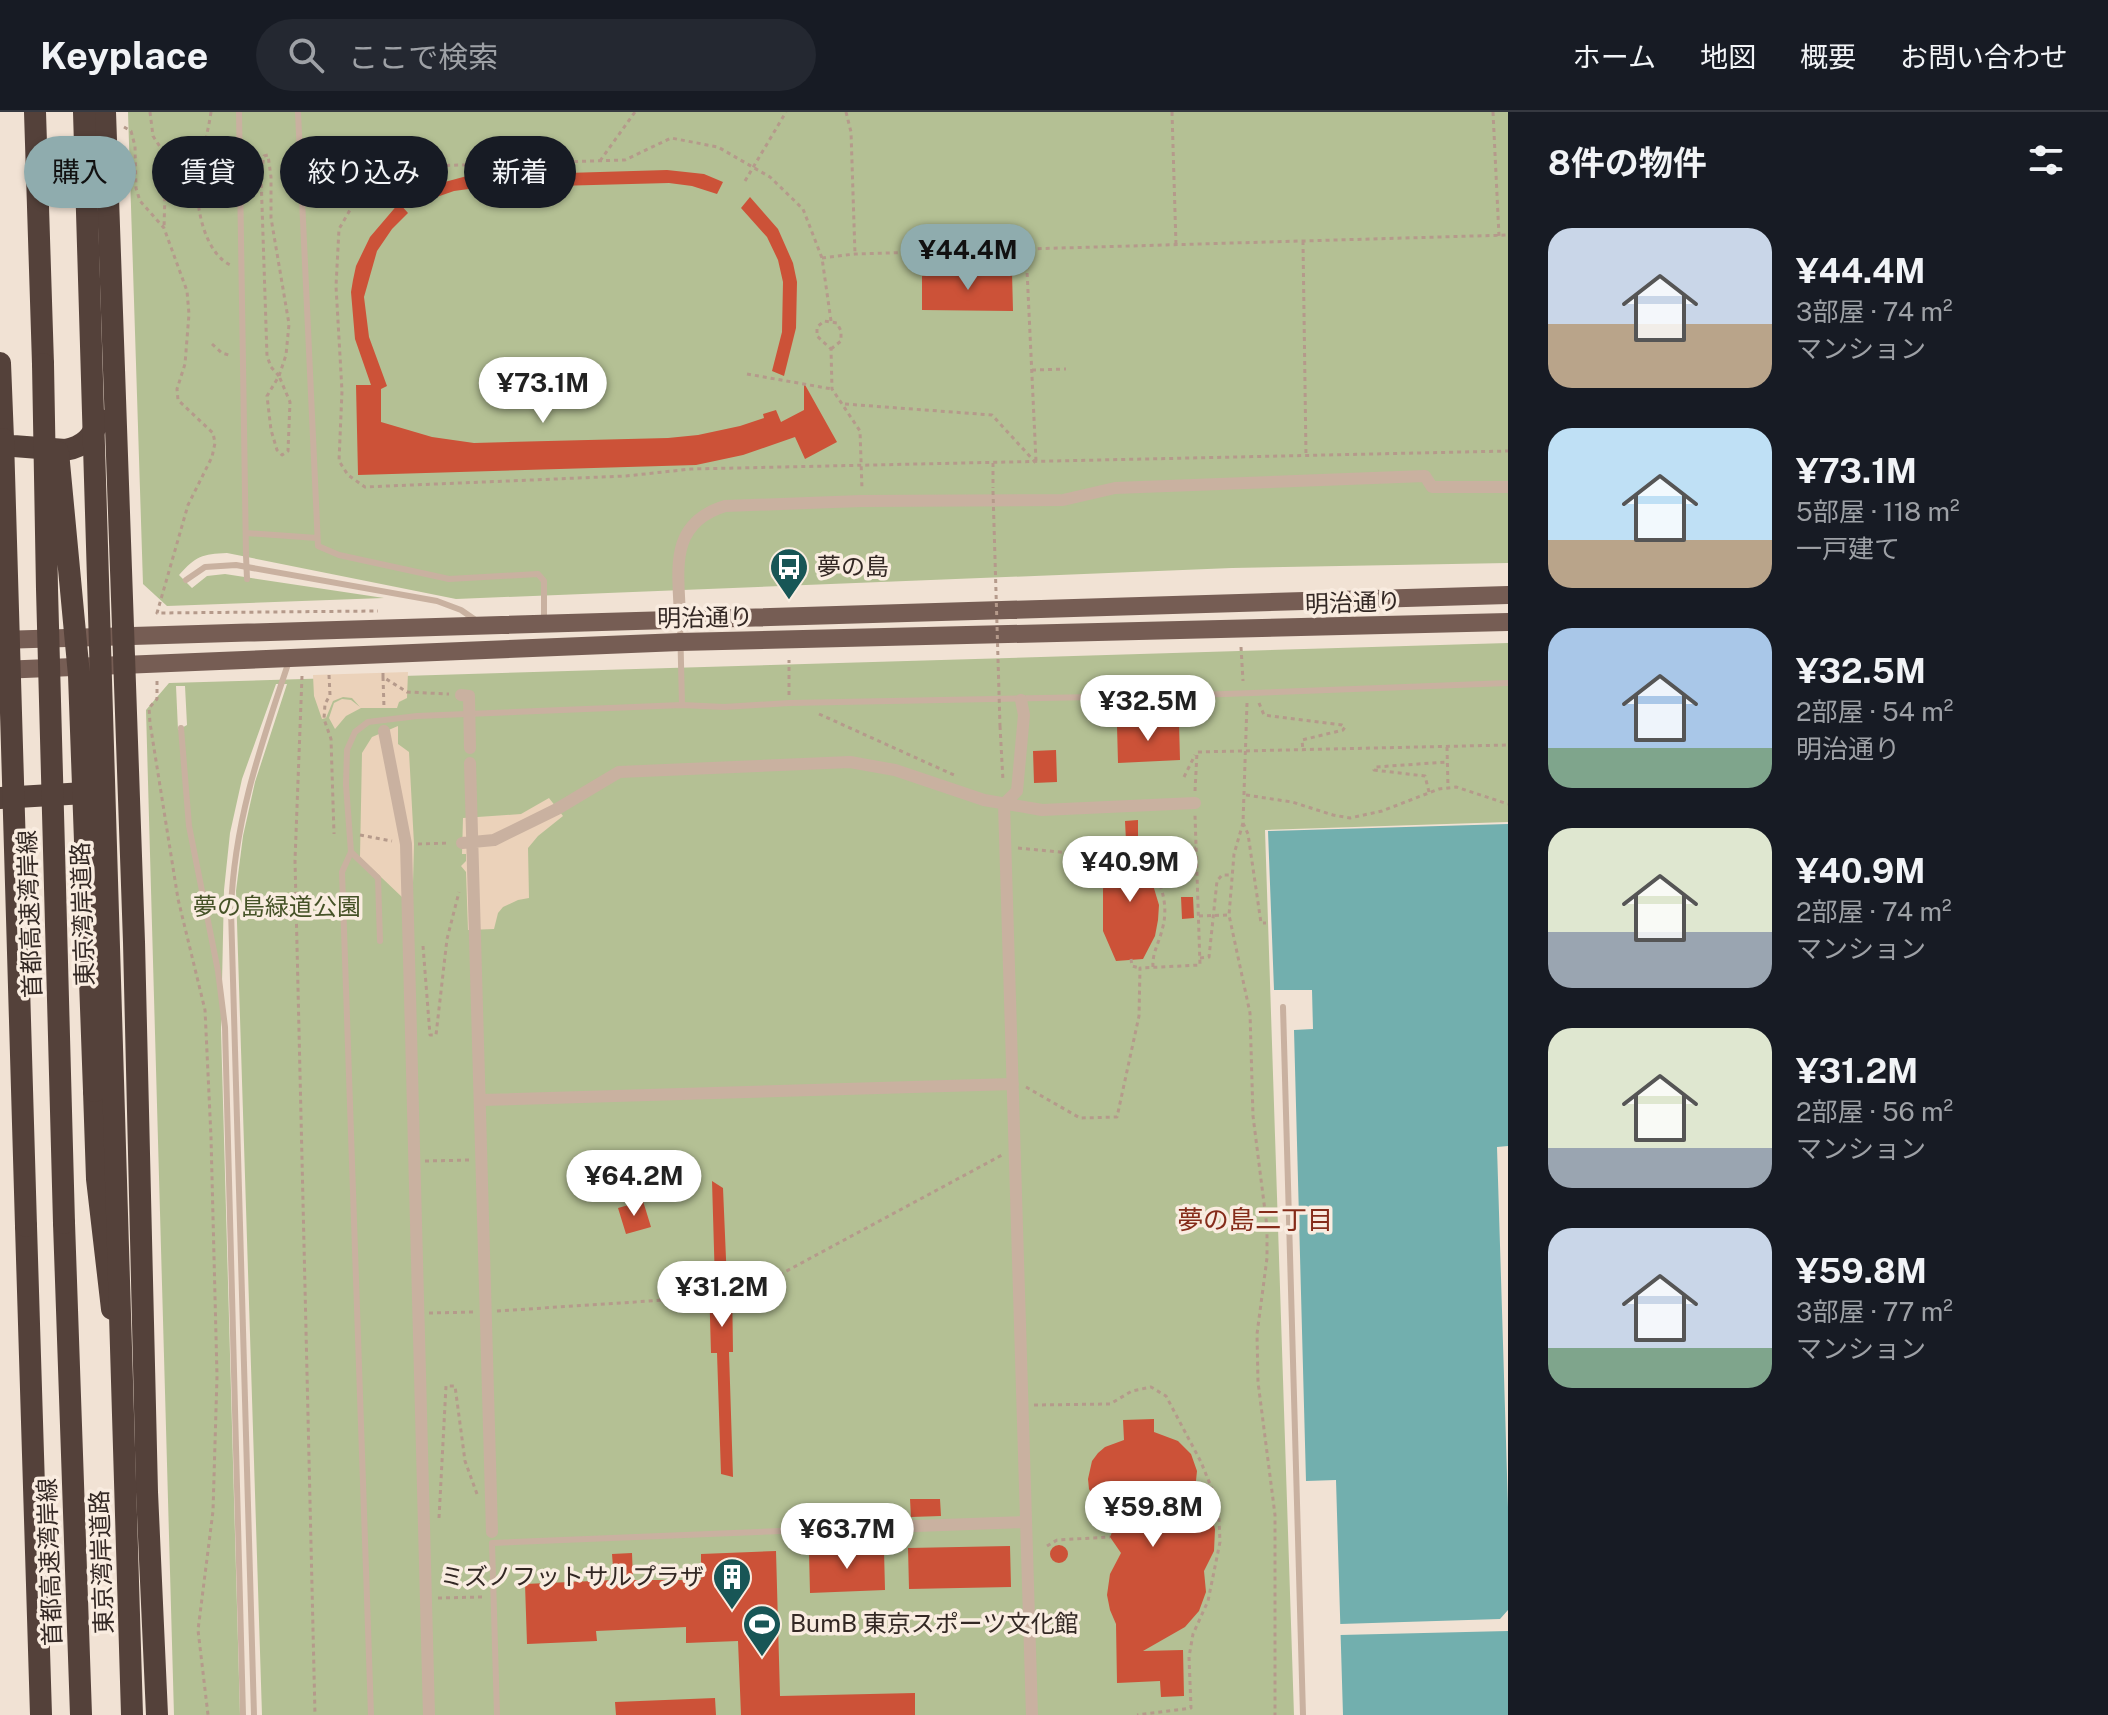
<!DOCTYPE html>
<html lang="ja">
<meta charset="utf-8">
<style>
body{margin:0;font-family:"Public Sans","Noto Sans JP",sans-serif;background:#242831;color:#f1f3f6;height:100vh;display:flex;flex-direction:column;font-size:30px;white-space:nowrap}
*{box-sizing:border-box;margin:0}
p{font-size:26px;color:#9ea1a6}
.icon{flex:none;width:44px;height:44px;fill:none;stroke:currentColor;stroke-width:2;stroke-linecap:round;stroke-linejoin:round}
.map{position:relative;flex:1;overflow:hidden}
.drawer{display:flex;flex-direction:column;background:#171b24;width:600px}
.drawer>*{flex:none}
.banner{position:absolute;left:24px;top:24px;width:760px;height:72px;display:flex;gap:16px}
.price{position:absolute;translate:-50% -68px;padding:0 18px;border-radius:28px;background:#fff;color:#222;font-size:26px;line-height:52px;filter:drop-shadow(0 2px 4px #0008)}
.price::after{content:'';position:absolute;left:50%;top:48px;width:24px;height:18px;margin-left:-12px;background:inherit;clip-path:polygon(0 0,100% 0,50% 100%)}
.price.selected{background:#8facae;color:#111}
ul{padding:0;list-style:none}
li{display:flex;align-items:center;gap:24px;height:200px;padding:0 40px}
li span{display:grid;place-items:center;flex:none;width:224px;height:160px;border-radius:24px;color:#555}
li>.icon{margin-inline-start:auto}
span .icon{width:96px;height:96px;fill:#fffc;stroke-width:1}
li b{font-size:34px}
h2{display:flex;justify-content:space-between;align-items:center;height:96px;padding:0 40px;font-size:34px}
.chip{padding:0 28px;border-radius:36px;background:#171b24;box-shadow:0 2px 6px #0004;font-size:28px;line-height:72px}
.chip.selected{background:#8facae;color:#111}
header{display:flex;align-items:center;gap:48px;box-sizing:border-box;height:112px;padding:0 40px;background:#171b24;border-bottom:2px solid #363941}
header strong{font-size:38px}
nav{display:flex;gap:44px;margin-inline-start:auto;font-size:28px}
.search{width:560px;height:72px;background:#242831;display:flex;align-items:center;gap:20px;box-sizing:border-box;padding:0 28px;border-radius:44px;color:#9ea1a6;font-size:30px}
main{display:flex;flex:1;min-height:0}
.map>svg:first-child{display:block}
</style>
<header>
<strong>Keyplace</strong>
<div class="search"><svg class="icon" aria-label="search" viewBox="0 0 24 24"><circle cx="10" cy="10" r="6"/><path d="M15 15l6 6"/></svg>ここで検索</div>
<nav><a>ホーム</a><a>地図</a><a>概要</a><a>お問い合わせ</a></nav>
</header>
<main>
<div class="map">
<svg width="1508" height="1603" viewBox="0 0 1508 1603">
<rect width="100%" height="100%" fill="#f1e2d4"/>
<path fill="#b4c094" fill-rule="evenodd" d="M128,0H1508V451L1232,456L456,487L227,441C202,442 196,444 179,463L192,476L207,464L225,462L384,486L167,494L143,472Z
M1508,531V710L1265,718L1294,1603H262L236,779L243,724L255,670L287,572H276L242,667L230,721L224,778L221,918L240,1603H174L146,598L169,571ZM176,574H185L187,613L178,618Z"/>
<path fill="#ebd2ba" d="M408,560L407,586L399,590L397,596H361L346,604L335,617L329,606L334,591L342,587L351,588L360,595L352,586L343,585L333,589L326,606L322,607L314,584L313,563Z
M398,614V632L409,640L414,732L413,771L403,786L360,745L362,641L372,625Z
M549,686L563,704L538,724L528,736L529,786L518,788L503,795L498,801L494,817L468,818L466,760L461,754L466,749V742H462L463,706L521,702Z"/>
<path fill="#72afae" d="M1508,712V1603H1343L1336,1368L1306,1369L1294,918L1313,917L1312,878H1274L1268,719Z"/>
<path fill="#f1e2d4" d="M1508,1034V1395L1497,1035Z
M1508,1498V1519L1340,1523V1512L1500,1507Z"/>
<path fill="#cc5238" d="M667,58L704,62L723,70L717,82L692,74L669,71L476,76L454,79L431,87L426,75L467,64Z
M750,85L778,117L793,151L797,170L796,216L784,264L772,259L782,220L783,170L778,148L767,125L741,96Z
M399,91L408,101L392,117L377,139L364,185L369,225L387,274L381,277V310L432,325L474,331L668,326L698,323L740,314L764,306L763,302L776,298L781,310L804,298V271L837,330L805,347L795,325L743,343L696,353L358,363L356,273H371L355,227L351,180L353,168L356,154L370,125Z
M1012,160L1013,199L922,198V164Z
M1179,611L1180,648L1118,651L1117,614Z
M1056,638L1057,670L1034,671L1033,639Z
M1138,708V727H1128L1150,763L1159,793L1158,808L1155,824L1143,847L1116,849L1103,819V777L1106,762L1114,749L1127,748L1125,709Z
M1181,785H1193L1194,806L1182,807Z
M712,1069L723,1076L727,1170H732L733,1240H729L733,1365L721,1362L717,1241H711L709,1171H715Z
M643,1089L651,1115L626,1122L618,1096Z
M1154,1307V1320L1178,1329L1191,1342L1197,1359L1195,1378L1209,1395L1215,1417L1214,1439L1204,1459L1206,1480L1199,1499L1185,1515L1143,1539L1183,1538L1184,1584L1161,1585L1160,1569L1117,1571L1116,1512L1110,1498L1107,1483L1110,1462L1121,1441L1110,1425L1119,1404L1098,1393L1089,1377L1088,1367L1092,1349L1098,1341L1105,1335L1124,1328L1123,1308Z
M910,1387H940L941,1404L911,1405Z
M1050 1442a9 9 0 1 1 18 0a9 9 0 1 1-18 0Z
M1010,1434L1011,1475L909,1477L908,1436Z
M884,1438L885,1478L810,1481L809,1440Z
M776,1439L780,1584L915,1581V1603H741L738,1529L686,1531V1515L596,1519L597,1529L527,1532L525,1472L614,1468L612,1442L632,1441L633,1468H701V1442Z
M715,1586L716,1603H616L615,1590Z"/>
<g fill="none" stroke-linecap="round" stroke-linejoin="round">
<path stroke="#b59a8b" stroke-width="3" stroke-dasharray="4 4" stroke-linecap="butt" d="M150,0L153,24L177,61L165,80L164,116
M211,0C208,21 202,40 199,61C193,88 204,144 233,154
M846,0L851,20L855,142
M1172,0L1176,133
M1493,0L1499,124
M124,15L131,19L135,34L136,76L140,89L164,116L187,179L189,202L185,252L177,277L178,288L213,321L215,331L212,345L188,393L157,501L378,499
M600,49L635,0
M178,61L198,62
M745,69L786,0
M1303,129L1306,344
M1026,137L1036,349
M822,146L855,142L1508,123
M831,209L822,146L803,97L770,65L718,35L671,26L625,48L428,54L368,67L339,117L336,174L342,279L339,349L348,363L365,375L626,364L691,357L1508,339
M212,232L222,241L232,244
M831,237L841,229V219L837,211L824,209L817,215V224L831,237L832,277L860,319L862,377
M1032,258L1066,257
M747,262L832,277
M279,264L271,255L267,244L261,63L264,44L268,43L271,65V106L289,212L286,243L279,264L267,284L271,318L277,338L282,343L288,339L290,290L279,264
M845,292L992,303L1036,351
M993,351V376
M1241,535L1243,569
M383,561V565L407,580L449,582
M329,563L330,583L325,592L324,607L331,627L334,722
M302,564L295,748L315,1603
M383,565L384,596
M157,569V587L149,596L150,611L178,787L205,898L211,1025L217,1264L213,1399L198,1518L208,1603
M789,583V548
M1247,591L1243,711L1234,742L1229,803L1250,901L1253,1004L1267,1115V1146L1257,1222L1258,1270L1275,1403V1603
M1259,591L1264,603L1342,613L1345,615L1343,618L1302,628L1303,639
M819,602L954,663
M1000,614L1003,669
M1447,635L1448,675
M1184,665L1195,643
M1195,679L1197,640L1508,633
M1429,680L1425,664L1374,658L1376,655L1447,650
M1246,683L1292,690L1333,703L1350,706L1382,699L1439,677L1456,675L1508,692
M1243,711L1248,722L1261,811H1266
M360,723L392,729
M418,732L450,731
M1018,736L1091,743L1126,737L1142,738
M1126,737V748
M1199,804L1229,803
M423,834L430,923H436L447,827L459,780
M1200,846L1209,845L1217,769L1222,763H1231
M1131,847L1132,854L1140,856
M1153,855C1152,841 1159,831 1162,818C1171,788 1157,762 1142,738L1196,736
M1026,975L1080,1006L1117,1005L1139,904L1140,856L1200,853L1195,703
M425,1049L470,1048
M497,1199L742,1183L1002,1043
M429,1201L474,1200
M1034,1293L1110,1292L1132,1279L1151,1275L1166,1284L1201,1350L1212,1377L1219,1407L1220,1430L1208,1489L1193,1522L1189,1545L1191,1596L1137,1603
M439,1406L446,1274H455L465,1349L477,1382
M1047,1434L1057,1428L1110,1425
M438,1486L482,1485"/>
<path stroke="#c9b1a0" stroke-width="6" d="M239,0L246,443
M298,0L318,434L339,443L449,467L538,462L544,469V508
M246,421L317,426
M186,468L205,455L236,453L437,489L461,498L477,509
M680,509L682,593
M181,616L189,714L218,859L225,915L243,1603
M351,740L342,760L371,1603
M380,829L378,766L351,740L346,673L347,638L355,620L368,610L417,604L682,593L724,595L789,591L1198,583L1508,571
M1283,895L1303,1603
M492,1431L807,1418
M492,1431L497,1603
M254,1603L231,798C234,709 261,633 289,549"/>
<path stroke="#c9b1a0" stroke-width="12" d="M680,507C679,460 667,412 725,394L861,389L1063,388L1115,376L1425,364L1432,375H1508
M1021,588L1024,603L1017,679L1004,692L1032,1603
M384,619L406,732L429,1603
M470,651L492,1420
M462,731L494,728L557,697L619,660L850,650L895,658L984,688L1042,698L1195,691
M481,988L1013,972
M807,1418L1026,1410"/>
<path stroke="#765d54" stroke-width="18" d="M0,528L1508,483
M0,558L680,530L1508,510"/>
<path stroke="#54413a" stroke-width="22" d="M35,0L43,252
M105,0L134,830L147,1380L157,1603
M0,251L3,327
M0,333L65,338C83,335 94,325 98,307
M0,686L85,681L99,691
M94,979L97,1067L112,1197
M64,1111L81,1603
M26,1114L41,1603"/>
<path stroke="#b59a8b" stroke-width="3" stroke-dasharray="4 4" stroke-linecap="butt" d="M993,379L1000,614"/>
<path stroke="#c9b1a0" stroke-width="6" d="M246,443L247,467"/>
<path stroke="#c9b1a0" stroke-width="12" d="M461,583L469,584L470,636"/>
<path stroke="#54413a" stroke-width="22" d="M84,0L132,1603
M43,252L47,477L64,1111
M3,327L26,1114
M58,340L79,563L94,979"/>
</g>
<defs>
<symbol id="bus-pin" viewBox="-11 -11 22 30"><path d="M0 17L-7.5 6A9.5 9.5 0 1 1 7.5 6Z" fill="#185656" stroke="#f9ece0"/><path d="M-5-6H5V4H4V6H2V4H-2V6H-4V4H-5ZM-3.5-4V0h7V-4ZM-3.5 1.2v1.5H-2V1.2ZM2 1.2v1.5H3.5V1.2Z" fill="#fff"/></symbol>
<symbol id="building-pin" viewBox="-11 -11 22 30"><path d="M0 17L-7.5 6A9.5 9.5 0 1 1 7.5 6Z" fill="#185656" stroke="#f9ece0"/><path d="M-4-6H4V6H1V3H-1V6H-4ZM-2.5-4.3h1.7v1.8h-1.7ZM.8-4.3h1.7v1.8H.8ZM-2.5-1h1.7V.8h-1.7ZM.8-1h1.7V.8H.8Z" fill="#fff"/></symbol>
<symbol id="stadium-pin" viewBox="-11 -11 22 30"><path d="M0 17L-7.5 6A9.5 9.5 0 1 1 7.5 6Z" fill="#185656" stroke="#f9ece0"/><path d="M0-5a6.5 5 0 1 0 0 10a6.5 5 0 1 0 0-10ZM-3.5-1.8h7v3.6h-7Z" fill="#fff"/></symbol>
</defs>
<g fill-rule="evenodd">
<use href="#bus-pin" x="767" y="433" width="44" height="60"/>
<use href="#building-pin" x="710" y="1443" width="44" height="60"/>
<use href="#stadium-pin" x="740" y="1490" width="44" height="60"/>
</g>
<g text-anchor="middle" stroke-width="7" stroke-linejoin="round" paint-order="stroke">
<g font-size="24" fill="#332824" stroke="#f9ece0" text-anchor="start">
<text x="817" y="463">夢の島</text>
<text x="704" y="1473" text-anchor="end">ミズノフットサルプラザ</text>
<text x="790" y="1520">BumB 東京スポーツ文化館</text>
</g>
<g font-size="24" fill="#332824" stroke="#f9ece0">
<text transform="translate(1353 491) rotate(-2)" y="8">明治通り</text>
<text transform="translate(705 506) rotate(-1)" y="8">明治通り</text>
<text transform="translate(30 802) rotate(-92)" y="8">首都高速湾岸線</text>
<text transform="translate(83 802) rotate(-92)" y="8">東京湾岸道路</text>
<text transform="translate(50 1450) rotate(-92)" y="8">首都高速湾岸線</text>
<text transform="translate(102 1450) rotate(-92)" y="8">東京湾岸道路</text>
</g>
<g font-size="24" fill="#455227" stroke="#f9ece0">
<text x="277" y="803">夢の島緑道公園</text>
</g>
<g font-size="26" fill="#852c1a" stroke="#f9ece0">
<text x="1255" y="1117">夢の島二丁目</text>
</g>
</g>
</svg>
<b class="price selected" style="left:968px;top:180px">¥44.4M</b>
<b class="price" style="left:543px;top:313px">¥73.1M</b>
<b class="price" style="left:1148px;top:631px">¥32.5M</b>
<b class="price" style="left:1130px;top:792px">¥40.9M</b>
<b class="price" style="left:634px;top:1106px">¥64.2M</b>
<b class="price" style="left:722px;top:1217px">¥31.2M</b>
<b class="price" style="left:1153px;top:1437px">¥59.8M</b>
<b class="price" style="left:847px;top:1459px">¥63.7M</b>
<div class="banner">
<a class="chip selected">購入</a>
<a class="chip">賃貸</a>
<a class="chip">絞り込み</a>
<a class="chip">新着</a>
</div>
</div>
<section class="drawer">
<h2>8件の物件<svg class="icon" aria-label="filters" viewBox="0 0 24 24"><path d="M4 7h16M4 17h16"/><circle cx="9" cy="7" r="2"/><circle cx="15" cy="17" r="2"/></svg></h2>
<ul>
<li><span style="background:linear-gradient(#c9d6e8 60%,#b9a48a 0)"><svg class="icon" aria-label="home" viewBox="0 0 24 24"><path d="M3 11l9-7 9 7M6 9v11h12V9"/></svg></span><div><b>¥44.4M</b><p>3部屋 · 74 m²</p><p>マンション</p></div></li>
<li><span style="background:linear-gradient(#bfe0f5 70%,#b9a48a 0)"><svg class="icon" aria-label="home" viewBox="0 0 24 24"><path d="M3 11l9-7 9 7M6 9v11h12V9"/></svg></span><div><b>¥73.1M</b><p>5部屋 · 118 m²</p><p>一戸建て</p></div></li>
<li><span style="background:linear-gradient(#a9c7e8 75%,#7fa58c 0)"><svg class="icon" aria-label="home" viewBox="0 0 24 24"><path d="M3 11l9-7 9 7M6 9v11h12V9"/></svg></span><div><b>¥32.5M</b><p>2部屋 · 54 m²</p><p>明治通り</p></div></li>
<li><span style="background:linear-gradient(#dfe7d0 65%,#9aa5b1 0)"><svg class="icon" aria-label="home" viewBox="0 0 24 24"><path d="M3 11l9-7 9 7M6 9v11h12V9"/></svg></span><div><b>¥40.9M</b><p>2部屋 · 74 m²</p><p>マンション</p></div></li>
<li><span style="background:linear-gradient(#dfe7d0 75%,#9aa5b1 0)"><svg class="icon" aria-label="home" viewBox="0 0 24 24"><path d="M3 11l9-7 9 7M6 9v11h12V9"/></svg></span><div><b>¥31.2M</b><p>2部屋 · 56 m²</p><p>マンション</p></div></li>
<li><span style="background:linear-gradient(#c9d6e8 75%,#7fa58c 0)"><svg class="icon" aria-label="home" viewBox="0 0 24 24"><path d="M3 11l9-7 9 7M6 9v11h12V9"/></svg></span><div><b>¥59.8M</b><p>3部屋 · 77 m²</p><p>マンション</p></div></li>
</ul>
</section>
</main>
